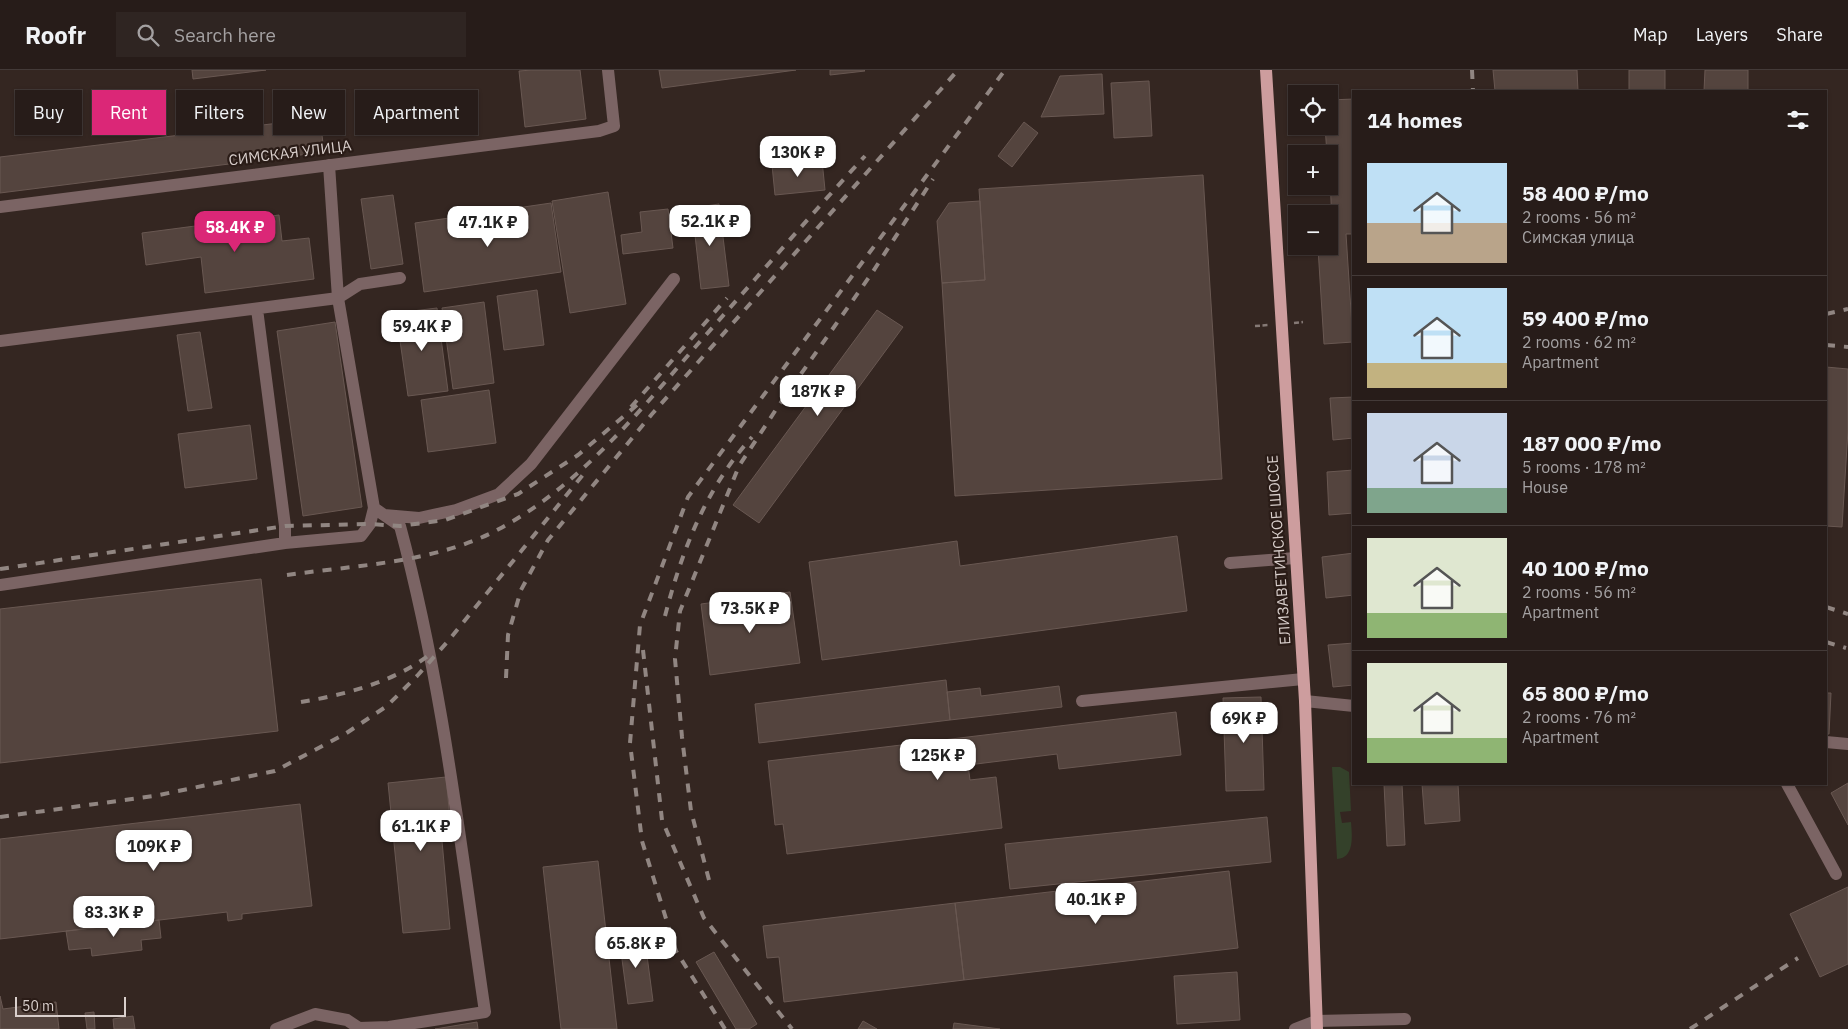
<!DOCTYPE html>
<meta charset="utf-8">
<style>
body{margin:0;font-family:"IBM Plex Sans",sans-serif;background:#2f2522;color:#f1f3f6;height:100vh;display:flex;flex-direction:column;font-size:19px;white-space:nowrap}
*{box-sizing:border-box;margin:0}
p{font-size:16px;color:#a4a1a2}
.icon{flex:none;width:28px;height:28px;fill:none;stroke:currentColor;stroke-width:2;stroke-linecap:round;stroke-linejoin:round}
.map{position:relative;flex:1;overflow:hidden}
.sheet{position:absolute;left:1352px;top:20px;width:475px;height:695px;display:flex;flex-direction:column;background:#271c19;border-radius:0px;box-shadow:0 1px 4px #0004,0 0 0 1px #433a38}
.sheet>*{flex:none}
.hud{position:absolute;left:15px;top:20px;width:475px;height:45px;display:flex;gap:10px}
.controls{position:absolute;left:1288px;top:15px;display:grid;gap:10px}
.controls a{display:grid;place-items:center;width:50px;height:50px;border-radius:0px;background:#271c19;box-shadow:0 1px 4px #0004,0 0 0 1px #433a38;font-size:25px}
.scale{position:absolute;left:15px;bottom:12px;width:111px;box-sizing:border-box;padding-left:5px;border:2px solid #d9cfcc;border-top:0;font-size:14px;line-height:18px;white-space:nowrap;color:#d9cfcc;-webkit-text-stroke:4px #2a1c17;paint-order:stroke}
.price{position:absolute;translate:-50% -42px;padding:0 11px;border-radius:10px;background:#fff;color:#222;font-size:16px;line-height:32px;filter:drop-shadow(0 1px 2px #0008)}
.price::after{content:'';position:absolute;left:50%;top:30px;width:15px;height:11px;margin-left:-8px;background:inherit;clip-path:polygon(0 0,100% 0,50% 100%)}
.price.current{background:#db2777;color:#fff}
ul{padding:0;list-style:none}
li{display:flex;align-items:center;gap:15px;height:125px;padding:0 15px}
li+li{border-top:1px solid #433a38}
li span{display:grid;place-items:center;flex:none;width:140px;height:100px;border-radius:0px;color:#555}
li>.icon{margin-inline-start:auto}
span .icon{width:60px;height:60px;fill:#fffc;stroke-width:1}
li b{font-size:21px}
h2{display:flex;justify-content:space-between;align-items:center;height:60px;padding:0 15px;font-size:21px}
.pill{padding:0 18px;border-radius:0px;background:#271c19;box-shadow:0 1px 4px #0004,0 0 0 1px #433a38;font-size:18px;line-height:45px}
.pill.current{background:#db2777;color:#fff}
header{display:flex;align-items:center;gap:30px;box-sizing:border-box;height:70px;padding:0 25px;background:#271c19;border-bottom:1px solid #433a38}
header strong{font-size:24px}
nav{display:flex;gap:28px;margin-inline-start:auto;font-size:18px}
.search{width:350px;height:45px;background:#2f2522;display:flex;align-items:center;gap:12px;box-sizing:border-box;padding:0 18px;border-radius:0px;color:#a4a1a2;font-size:19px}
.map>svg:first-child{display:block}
</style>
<header>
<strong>Roofr</strong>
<div class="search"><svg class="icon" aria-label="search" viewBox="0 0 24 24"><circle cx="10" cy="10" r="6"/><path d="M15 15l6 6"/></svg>Search here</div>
<nav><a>Map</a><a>Layers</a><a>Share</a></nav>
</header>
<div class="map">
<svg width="1848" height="959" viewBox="0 0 1848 959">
<rect width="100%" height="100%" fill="#342621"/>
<path fill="#34412a" d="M1332,697H1340L1349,702L1351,741L1340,742L1342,753L1351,752C1352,765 1355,788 1337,789Z"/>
<path fill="#54443e" stroke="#695852" d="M192,0H266L193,9Z
M532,0H580L586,49L525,57L519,1Z
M659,0H796L662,18Z
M830,0H864L865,1L830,5Z
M1493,0H1577L1578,21H1495Z
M1629,0H1665V21H1629Z
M1705,0H1748V21H1704Z
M1102,4L1104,44L1041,47L1060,6Z
M1149,11L1152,66L1114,68L1111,13Z
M1354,29V164H1346L1353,272L1324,274L1318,178L1333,177L1329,84H1327L1325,56H1329V30Z
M320,48L324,82L0,123V87Z
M1024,52L1038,63L1012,97L998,86Z
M822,90L825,120L775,125L772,95Z
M1203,105L1222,409L955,426L942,213L985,210L979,119Z
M608,122L626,234L570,243L552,131Z
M393,125L403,194L371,199L361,129Z
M980,131L985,210L942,213L937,151L949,133Z
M551,133L561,202L424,222L415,153Z
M719,134L729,216L701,219L692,138Z
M668,139L673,178L623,184L621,165L642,162L640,142Z
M279,145L282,171L309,168L314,209L205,223L201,187L146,195L142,163Z
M537,220L544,275L504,280L497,226Z
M484,232L494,313L453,319L442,238Z
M437,238L448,321L408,326L396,243Z
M877,240L903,257L759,453L733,435Z
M335,252L362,437L303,446L277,261Z
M200,262L212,338L188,341L177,265Z
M1826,297L1848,299V360L1842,457L1826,456Z
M489,320L496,373L428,382L421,330Z
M1354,327V368L1333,370L1330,328Z
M250,355L257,409L185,418L178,364Z
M1354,400V443L1329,445L1327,402Z
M1177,466L1187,541L822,590L809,492L957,471L960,496Z
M1354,483V525L1326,528L1322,487Z
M261,509L278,661L0,693V539Z
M790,522L800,593L710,605L701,534Z
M1354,573V615L1333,617L1328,575Z
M946,610L950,650L759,673L755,634Z
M1059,616L1062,637L950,650L947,622L980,618L981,626Z
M1826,623H1831L1829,664H1826Z
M1261,627L1264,720L1226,721L1223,628Z
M1176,642L1181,685L1059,699L1057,684L968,695L970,710L996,707L1002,758L787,784L783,754L775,755L768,691Z
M446,707L452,770L442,771L450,859L403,863L388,713Z
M1848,713V755L1831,723Z
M1384,714H1402L1405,775L1387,776Z
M1422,714H1458L1460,751L1425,754Z
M300,734L312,836L242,844V849L228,851L227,842L0,869V769Z
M1267,747L1271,792L1010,819L1005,774Z
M598,791L617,959H561L543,797Z
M1229,801L1238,878L964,910L955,833Z
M1848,817V894L1820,907L1790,844Z
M955,833L964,910L784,932L779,887L767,888L763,856Z
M159,850L161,868L141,870L142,880L92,886L91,878L69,880L66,861Z
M644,863L653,931L628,934L619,867Z
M714,882L757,954L749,959H736L696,892Z
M1237,902L1240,950L1177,954L1174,906Z
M0,926L3,939L56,932L59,959H0Z
M94,942L95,959H87L85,943Z
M133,946L135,959H114L113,949Z
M863,951L877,959H858Z
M477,952L478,959H435Z
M954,953L1000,959H953Z"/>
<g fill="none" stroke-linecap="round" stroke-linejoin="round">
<path stroke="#857975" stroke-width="2.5" stroke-dasharray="5 2.5" stroke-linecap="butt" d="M1294,253L1303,252
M1255,256L1269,255"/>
<path stroke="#7b6464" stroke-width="12" d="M0,137L599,61L614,56L608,0
M257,239L285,456V473
M0,271L338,228L360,214L400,208
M384,445L419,448L456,440L499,424L531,394L674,209
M1230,493L1295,488
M0,515L285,473L361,466L370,454L374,438
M1082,631L1303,609
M1305,631L1354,636
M1826,672L1848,674
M1787,714L1836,804
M276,959L315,944L347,950L359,958L389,957L485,942C461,780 443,615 400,456L374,438L338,228L329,95
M1295,959L1316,951L1405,949"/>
<path stroke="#cd9d9e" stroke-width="12" d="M1266,0L1305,631L1317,959"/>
<path stroke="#918682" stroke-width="4" stroke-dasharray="9 9" stroke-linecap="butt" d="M1472,0L1473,21
M1826,244L1848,239
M1826,275L1848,277
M631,337L727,228
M0,499L285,456L370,454L400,456L445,450L518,424L578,385L637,335
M287,505C357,495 436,493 499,459C578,417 640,341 697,275C753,212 808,148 865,86
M1826,537L1848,544
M665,546C682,480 706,418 752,367
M1826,572L1846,578
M643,580L662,750L704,848L792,959
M506,608L508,565L521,520L548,470L652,344L958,0
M301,632C344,625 394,612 429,585
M0,747L154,726L275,701L345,664L387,636L417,606L449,570L586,401
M709,810L691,741L682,667L675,589L680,541L739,396L777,338L872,203L933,109
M725,959L676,881L642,771L630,673L640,555L688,427L1005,0
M1690,959L1798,888"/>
</g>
<g text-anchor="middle" stroke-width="4.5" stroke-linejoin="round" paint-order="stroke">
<g font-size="15" fill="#d9cfcc" stroke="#2a1c17">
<text transform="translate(290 83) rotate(-7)" y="5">СИМСКАЯ УЛИЦА</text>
<text transform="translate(1279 480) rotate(-94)" y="5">ЕЛИЗАВЕТИНСКОЕ ШОССЕ</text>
</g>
</g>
</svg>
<div class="controls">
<a><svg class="icon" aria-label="locate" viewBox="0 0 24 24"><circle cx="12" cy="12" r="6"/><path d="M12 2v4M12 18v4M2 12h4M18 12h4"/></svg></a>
<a>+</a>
<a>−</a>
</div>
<div class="scale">50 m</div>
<b class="price" style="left:798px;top:108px">130K ₽</b>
<b class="price" style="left:710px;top:177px">52.1K ₽</b>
<b class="price" style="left:488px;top:178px">47.1K ₽</b>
<b class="price current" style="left:235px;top:183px">58.4K ₽</b>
<b class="price" style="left:422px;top:282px">59.4K ₽</b>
<b class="price" style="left:818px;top:347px">187K ₽</b>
<b class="price" style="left:750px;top:564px">73.5K ₽</b>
<b class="price" style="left:1244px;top:674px">69K ₽</b>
<b class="price" style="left:938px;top:711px">125K ₽</b>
<b class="price" style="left:421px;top:782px">61.1K ₽</b>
<b class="price" style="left:154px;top:802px">109K ₽</b>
<b class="price" style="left:1096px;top:855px">40.1K ₽</b>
<b class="price" style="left:114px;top:868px">83.3K ₽</b>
<b class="price" style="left:636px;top:899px">65.8K ₽</b>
<div class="hud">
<a class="pill">Buy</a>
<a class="pill current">Rent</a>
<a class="pill">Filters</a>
<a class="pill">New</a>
<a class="pill">Apartment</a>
</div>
<section class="sheet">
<h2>14 homes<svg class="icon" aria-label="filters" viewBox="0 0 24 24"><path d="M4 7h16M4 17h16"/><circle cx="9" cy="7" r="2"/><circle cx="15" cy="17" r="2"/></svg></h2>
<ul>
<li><span style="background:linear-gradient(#bfe0f5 60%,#b9a48a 0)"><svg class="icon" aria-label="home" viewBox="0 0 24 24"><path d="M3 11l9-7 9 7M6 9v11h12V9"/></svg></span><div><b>58 400 ₽/mo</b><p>2 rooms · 56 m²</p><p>Симская улица</p></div></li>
<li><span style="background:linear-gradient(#bfe0f5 75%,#c2b280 0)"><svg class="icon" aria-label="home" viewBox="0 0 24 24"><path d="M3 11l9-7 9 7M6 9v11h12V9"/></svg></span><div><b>59 400 ₽/mo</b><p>2 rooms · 62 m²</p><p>Apartment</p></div></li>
<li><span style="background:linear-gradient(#c9d6e8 75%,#7fa58c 0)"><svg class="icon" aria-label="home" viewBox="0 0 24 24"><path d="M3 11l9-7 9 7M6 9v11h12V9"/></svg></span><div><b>187 000 ₽/mo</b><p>5 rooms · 178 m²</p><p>House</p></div></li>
<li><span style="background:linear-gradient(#dfe7d0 75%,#8fb573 0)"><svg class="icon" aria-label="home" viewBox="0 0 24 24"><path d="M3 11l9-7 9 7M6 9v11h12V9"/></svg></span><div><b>40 100 ₽/mo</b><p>2 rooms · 56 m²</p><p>Apartment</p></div></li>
<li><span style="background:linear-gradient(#dfe7d0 75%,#8fb573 0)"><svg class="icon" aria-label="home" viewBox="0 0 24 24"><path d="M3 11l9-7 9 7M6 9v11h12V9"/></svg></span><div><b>65 800 ₽/mo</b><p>2 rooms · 76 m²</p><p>Apartment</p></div></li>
</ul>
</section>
</div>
